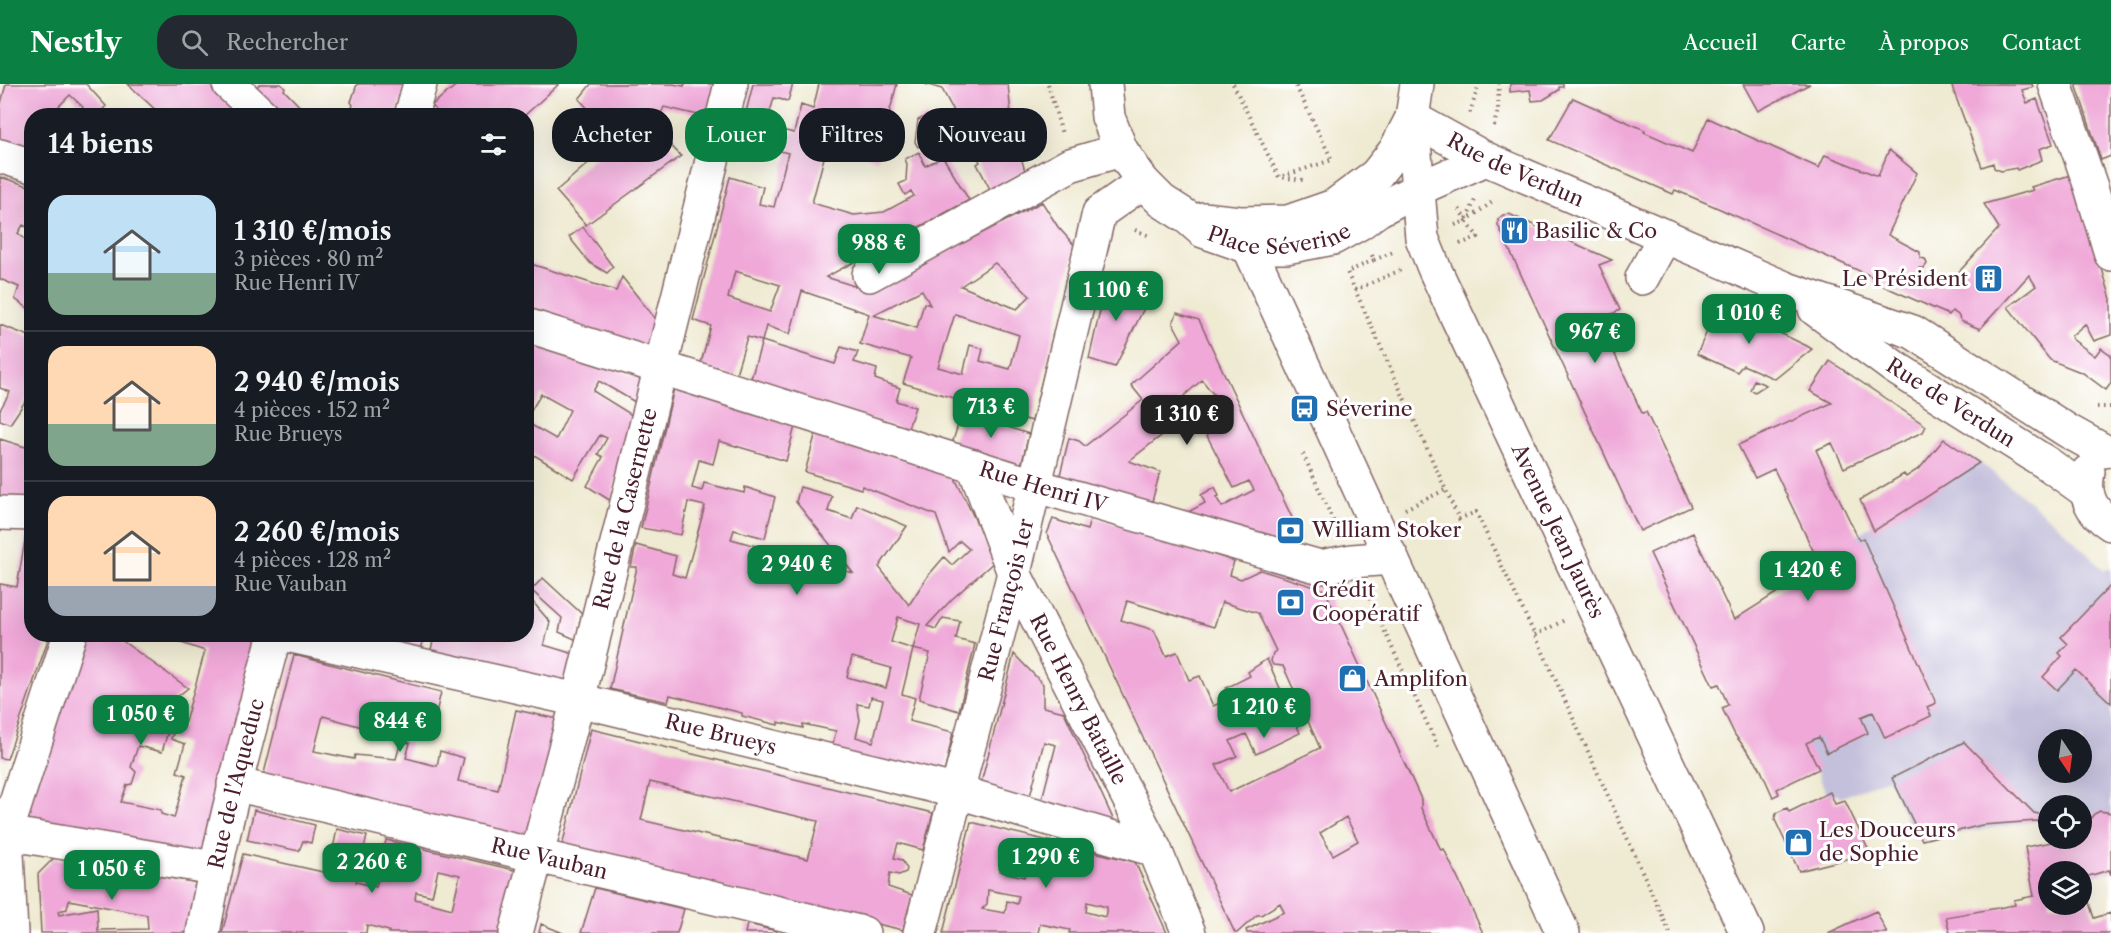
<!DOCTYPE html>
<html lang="fr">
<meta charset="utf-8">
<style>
body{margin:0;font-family:"Libre Caslon Text",serif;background:#242831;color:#f1f3f6;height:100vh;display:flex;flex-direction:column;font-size:22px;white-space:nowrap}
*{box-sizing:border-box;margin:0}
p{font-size:20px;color:#9ea1a6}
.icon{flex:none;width:33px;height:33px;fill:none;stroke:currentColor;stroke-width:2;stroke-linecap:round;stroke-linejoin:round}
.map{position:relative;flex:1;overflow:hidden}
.drawer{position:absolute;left:24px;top:24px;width:510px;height:534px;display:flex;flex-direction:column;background:#171b24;border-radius:24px;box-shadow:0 6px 24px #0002}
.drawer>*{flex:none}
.banner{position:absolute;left:552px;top:24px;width:570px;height:54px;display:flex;gap:12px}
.needle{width:39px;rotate:167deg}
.controls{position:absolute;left:2038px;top:645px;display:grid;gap:12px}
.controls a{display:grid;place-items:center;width:54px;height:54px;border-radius:50%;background:#171b24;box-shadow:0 6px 24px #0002;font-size:30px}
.price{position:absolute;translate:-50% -51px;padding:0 14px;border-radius:12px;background:#0b8043;color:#fff;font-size:20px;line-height:39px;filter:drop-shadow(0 2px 3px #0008)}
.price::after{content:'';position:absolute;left:50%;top:36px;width:18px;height:14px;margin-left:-9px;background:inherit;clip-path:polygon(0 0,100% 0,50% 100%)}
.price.selected{background:#222;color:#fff}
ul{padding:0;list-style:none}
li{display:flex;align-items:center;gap:18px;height:150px;padding:0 24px}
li+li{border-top:2px solid #363941}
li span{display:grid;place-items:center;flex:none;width:168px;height:120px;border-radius:18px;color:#555}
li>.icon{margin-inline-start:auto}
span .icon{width:72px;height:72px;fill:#fffc;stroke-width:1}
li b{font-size:26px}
h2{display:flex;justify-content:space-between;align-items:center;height:72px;padding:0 24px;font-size:26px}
.pill{padding:0 21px;border-radius:24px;background:#171b24;box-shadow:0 6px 24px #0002;font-size:21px;line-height:54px}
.pill.selected{background:#0b8043;color:#fff}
header{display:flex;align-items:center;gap:36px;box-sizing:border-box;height:84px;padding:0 30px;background:#0b8043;color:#fff}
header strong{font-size:28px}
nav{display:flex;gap:33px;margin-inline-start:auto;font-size:21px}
.search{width:420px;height:54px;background:#242831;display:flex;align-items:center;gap:15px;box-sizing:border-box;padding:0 21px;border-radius:24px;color:#9ea1a6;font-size:22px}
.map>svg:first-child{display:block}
</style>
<header>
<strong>Nestly</strong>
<div class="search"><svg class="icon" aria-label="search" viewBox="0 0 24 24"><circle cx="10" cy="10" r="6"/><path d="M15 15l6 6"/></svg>Rechercher</div>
<nav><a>Accueil</a><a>Carte</a><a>À propos</a><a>Contact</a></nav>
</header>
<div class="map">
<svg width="2111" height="849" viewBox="0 0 2111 849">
<rect width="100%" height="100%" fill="#fff"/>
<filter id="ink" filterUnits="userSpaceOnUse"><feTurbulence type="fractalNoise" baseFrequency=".0167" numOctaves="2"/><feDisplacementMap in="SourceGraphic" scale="12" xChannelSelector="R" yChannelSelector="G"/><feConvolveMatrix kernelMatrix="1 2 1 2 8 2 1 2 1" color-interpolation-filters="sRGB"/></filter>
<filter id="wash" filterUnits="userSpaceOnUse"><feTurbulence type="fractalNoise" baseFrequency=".008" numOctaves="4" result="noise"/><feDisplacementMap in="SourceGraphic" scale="24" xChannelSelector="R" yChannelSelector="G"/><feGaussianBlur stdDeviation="1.35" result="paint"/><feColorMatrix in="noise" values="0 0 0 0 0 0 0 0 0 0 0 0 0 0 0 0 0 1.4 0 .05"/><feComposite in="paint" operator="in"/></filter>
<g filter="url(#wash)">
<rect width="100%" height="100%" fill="#efead2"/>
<path fill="#c4c0db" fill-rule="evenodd" d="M1973,373L2034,421L2069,451L2104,487L2111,483V787L2082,795V788L2060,787L2050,755L2082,754V722H2049V753L2045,741L2037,737L1915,756L1888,694L1840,714L1837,710L1832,711L1826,708L1787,625L1851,593L1802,488ZM2049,656H2082V688H2049Z"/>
<g id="blocks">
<path fill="#efa8d8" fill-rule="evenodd" d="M6,0H86L106,22L97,32H77L83,23L70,11L49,32H32V71L0,61V23Z
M128,0H217L250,32H162Z
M260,0H281L285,4L284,6L309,32H276L250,8Z
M357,0H405L397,32H349L353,21L351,18Z
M458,0H559L524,32H440L432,21Z
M591,0H673L684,2V0H715L707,33L664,23L654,44L681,72L586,141L556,107L616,55L579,15Z
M753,0H793L788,17L774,14L766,42L794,49L801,21L813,25L819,0H897L877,75L838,63L841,57L829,55L812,119L854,131L884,128L914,112L911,107L905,111L899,100L906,97L907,80L905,75L919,68L925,82L943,73L969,116L826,193L870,207L1042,118L1058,143L1075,162L1032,337L903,299L911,274L860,260L869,230L802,207L790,250L766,242L762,257L835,280L841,263L858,268L854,278L877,285L875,295L900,304L896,317L915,323L907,347L750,298L762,257L747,253L735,293L700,282L711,242L693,236L730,93L763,103L759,120L774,123L788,69L739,56ZM995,179L1030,212L1017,225L961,202ZM735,187L780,201L770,228L728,214ZM922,206L930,221L924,219L917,244L873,231ZM955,230L1019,251L1010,285L980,277L983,265L970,261L963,290L938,283Z
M925,0H1008L1012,41L1025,87L990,105L977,80L980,78L942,5Z
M1510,0H1563V3H1559V6L1543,16L1532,17L1530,6L1510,8Z
M1743,0H1810L1758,27Z
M1951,0H2032L2033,3L2022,6L2027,19L2037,15L2053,60L2039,65L2042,76L2017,86L2016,84L2001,87L1994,84L1993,79L1982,83Z
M2076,0H2111V72L2101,76Z
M1573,14L1645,46L1644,48L1692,69L1708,34L1819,84L1825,71L1878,92L1889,66L1917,89L1888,151L1920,168V174L1925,175L1927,180L1924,184H1919L1917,189L1946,202L1999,144L1984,120L2033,106L2031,103L2074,90L2111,215V251L2094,257L2085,240L2071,252L2072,255L2095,272L2101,264L2111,271V299L2106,306L2083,289L2050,276L2008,223L2036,202L2029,191L1980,245L1961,237L1958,231L1954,228L1952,227L1949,231L1872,197L1873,193L1711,121L1675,106L1673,110L1549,56Z
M927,32L932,40V52L929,58L918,63L915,58L918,36Z
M0,93L32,103V140L29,144L23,141L18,149L32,161V182L29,184L32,186V227L15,215L19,203L0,195Z
M1509,130L1612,176L1599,181L1620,226L1599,236L1642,329L1646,328L1691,423L1640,447L1498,141V135L1503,131Z
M583,143L613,183L607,189L590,179L569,153Z
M531,180L616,207L622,193L657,237L649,266L526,227V184Z
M1108,191L1123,203L1148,216L1115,283L1089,275Z
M1719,220L1807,262L1812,265L1775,295L1743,281L1737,288L1697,270Z
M1177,229L1199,236L1302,455L1281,465L1179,433L1205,419L1201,411L1215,403L1219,412L1216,413L1222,423L1254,406L1249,397L1234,404L1201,340L1208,336L1200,323L1214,311L1202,296L1162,331L1171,344L1129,377L1160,388L1150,425L1059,395L1069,354L1079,357L1085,362L1143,316L1131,301L1182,256L1173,239Z
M0,241L32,253V314L28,313L10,340L0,336V326L10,308L0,304Z
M526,257L641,294L635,318L599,297L593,307L632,331L611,417L587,402L603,373L598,370L607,354L600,351L573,395L526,366V338L556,355L570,326L541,310L526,335V307L530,309L532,305L526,302Z
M1830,277L1926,342L1923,348L1844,384L1832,359L1816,366L1859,456L1863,454L1936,619L1927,623L1931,632L1885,654L1873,628L1861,633L1868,649L1827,669L1819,653L1806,659L1819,685L1777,705L1779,710L1773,713L1759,682L1735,651L1722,624L1728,621L1719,600L1713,602L1650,469L1693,449L1734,536L1820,481L1774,385L1755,394L1738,361L1832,319L1810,307Z
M1754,296L1766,301L1755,308L1750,306Z
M674,304L795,342L786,377L719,357L713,380L699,376L692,404L702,407L704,399L744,409L745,403L775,413L765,454L734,446L731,455L853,489L796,418L800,403L832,412L828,427L852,435L857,421L907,442L879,483L909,521L927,493L944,473L952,481L969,465L960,457L949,468L936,431L862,402L861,405L805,388L816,348L953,390L995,477L952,515L927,542L936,545L943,534L960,537L956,555L975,560L959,627L919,615L930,569L913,565L920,540L898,533L891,558L913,565L902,610L915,614L909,637L953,648L943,695L831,667L836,647L803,640V644L778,638V641L742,632V629L670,611L668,618L610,605L637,483H631L636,461L676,472L672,490L685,494L705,422L688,418L681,451L641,444ZM852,573L891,584L886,604L847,593ZM871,613L883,616L873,658L856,653L860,636L857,620L869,622Z
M962,328L1029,350L1021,382L952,360Z
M0,355L32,365V420H0Z
M1944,355L1979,379L1874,447L1860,416L1904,390L1906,393L1920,384Z
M1091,432L1234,477L1230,491L1241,495L1260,486L1325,506L1421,715V724L1441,766L1444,765L1483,849H1247L1246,846L1284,828L1280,819L1261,831H1257L1237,849H1235L1047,450L1053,435L1087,446ZM1127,517L1214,543L1222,518L1258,529L1276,567L1273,569L1271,577L1273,581L1283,582L1320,664L1229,708L1216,681L1237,672L1230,657L1246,650L1256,670L1300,649L1267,575L1248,588L1250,592L1226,604L1230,615L1213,622L1200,592L1189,596L1177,568L1166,572L1154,546L1121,536ZM1346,733L1358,757L1333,771L1320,749Z
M27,444H32V550H50L7,675L0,674V500L17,503Z
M543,494L583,531L577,556L559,548L562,534L531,506Z
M2111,501V619L2076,586L2057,606L2043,593L2062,572L2059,569L2068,560L2061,553Z
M532,517L550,538L544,561L574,570L566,604L430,569L435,550H526V539Z
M81,550H122L121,556L188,604L157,629L156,634L170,638L183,645L205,567L155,550H263L206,776L16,743ZM168,647L173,650L171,655L185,660L177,688L186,691L174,734L161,730V726L121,718L127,701L132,700L136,688L131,683L138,662L162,668Z
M400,550H425L421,566L398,561Z
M1014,570L1043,600V623L1064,628L1114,737L1041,719L1056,661L1044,658L1029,716L980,703Z
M294,571L441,608L433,642L407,636L401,657L361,646L362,643L323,632L314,667L354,675L355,671L396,675L401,657L410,659L406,674L437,682L440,667L464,674L458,697L498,706L516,626L558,635L526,759L262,697Z
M591,645L933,729L923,766L898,759L894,774L902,776L907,785L906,788L899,791L890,789L888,803L912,811L903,846L561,766ZM650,698L818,737L808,775L641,736Z
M1964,658L2034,729L2049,732V750L2046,741L2037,737L1982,741L1922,756L1892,694Z
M1830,708L1835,720L1845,717L1870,769L1799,787L1775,736L1776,729L1787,724L1789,728Z
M254,726L315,741L311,759L303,757L299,767L247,756Z
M2100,727L2111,729V791L2109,786L2082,794V788H2049V820H2082V797L2094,834L2111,829V849H1950L1946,833L2015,821L2014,816L2034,812L2025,763L2052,758L2050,754H2082V748L2089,746L2088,740L2090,735L2094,730Z
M971,738L1135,778L1167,849H1069L1070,846L1040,840L1038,849H943ZM1001,775L1028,779L1024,793L999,787ZM988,806L1019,812L1017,820L1007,817L1005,829L982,825L987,820ZM1087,818L1107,823L1105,833L1086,828Z
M337,745L367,752L356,798L376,803L386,756L518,787L503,849H389V847L367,841L366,849H222L243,770L332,790L334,781L330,780ZM438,786L460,791L452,825L415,815L416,808L432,812Z
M54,774L199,799L187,849H41L38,790ZM69,816L147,831L148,845L98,846L97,824L59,831L58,827L67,825Z
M595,804L684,825L677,849H581Z
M1876,827L1887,849H1828Z
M541,840L563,849H539Z
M747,840L777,847L776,849H745Z"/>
</g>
</g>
<g filter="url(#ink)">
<use href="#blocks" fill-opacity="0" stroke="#846665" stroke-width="1.5"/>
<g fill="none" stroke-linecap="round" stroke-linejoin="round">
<defs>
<g id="minor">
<path d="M229,0L263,32"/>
<path d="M2055,0L2091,103L2111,170"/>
<path d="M411,32L420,0"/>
<path d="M0,72L32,82"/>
<path d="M869,191L1070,81L1121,66"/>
<path d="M1642,194L1665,152"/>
<path id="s1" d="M526,241L1033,401L1320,483L1352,477L1392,474"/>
<path id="s2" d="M974,382L1014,489L1155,766L1189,849"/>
<path d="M0,429L32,430"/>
<path id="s3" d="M282,550L578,616L955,707L1155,766"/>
<path id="s4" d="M234,700L863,849"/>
<path d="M0,748L214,784"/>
<path d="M11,849L6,749L70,550"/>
<path id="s5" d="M203,849C221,748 248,650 275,550"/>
<path id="s6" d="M516,849L578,616L731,0"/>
<path id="s7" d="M920,849L1014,489L1099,129L1143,98"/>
</g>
<g id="major">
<path id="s8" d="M1105,0L1108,33L1121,66L1143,98L1162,117L1187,133L1203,147L1249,163H1286L1333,154L1360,139L1378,126L1418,105L1486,75"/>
<path id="s9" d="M1417,0L1412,34L1422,154L1435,186L1747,849"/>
<path id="s10" d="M1412,34L1486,75L1787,205L1913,248L2068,347L2104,367"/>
<path d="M1203,135L1240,139L1288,138L1334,122L1376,91L1395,67L1412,34"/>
<path d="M1249,163L1563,849"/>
<path id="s11" d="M1815,225L1894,283L2048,380L2087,408"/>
<path d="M2088,388C2083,411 2091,428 2111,440"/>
</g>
</defs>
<use href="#minor" stroke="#846665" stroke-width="36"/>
<use href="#major" stroke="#846665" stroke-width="36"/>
<path stroke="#846665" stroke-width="4" stroke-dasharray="1.5 4.5" stroke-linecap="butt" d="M1048,0L1062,50
M1233,0L1279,93L1303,96
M1470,29L1479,0
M1494,42L1498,25L1499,0
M1283,92L1332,76L1295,0
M1466,137L1495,116
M1455,141L1466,137L1458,122
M1135,146L1150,152
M1460,160L1478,153L1466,137L1475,116
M1372,171L1374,176L1347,188L1355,206L1459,435L1476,428L1543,568L1670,849
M1374,176L1393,168
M1355,206L1401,186
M2097,323H2111
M1303,370L1337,445
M1405,425L1445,406
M1367,509L1438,663
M1535,551L1565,536"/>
<use href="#minor" stroke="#fff" stroke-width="33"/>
<use href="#major" stroke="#fff" stroke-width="33"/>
</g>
</g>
<defs>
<symbol id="restaurant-square" viewBox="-11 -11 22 22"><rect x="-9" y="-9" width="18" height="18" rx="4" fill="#1f6fb2" stroke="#fff"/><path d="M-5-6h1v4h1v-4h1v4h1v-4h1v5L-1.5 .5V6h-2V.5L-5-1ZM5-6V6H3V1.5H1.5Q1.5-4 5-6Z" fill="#fff"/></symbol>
<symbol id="building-square" viewBox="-11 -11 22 22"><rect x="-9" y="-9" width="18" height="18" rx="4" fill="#1f6fb2" stroke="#fff"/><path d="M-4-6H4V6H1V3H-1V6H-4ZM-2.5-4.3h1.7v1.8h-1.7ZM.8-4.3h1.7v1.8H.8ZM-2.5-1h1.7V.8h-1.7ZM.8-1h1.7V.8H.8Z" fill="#fff"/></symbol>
<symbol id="bus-square" viewBox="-11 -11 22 22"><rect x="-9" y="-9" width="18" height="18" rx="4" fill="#1f6fb2" stroke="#fff"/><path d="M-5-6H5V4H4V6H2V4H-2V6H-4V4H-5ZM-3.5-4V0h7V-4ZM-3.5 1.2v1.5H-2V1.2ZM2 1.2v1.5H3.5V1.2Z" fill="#fff"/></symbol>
<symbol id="bank-square" viewBox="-11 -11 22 22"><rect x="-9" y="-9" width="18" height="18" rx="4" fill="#1f6fb2" stroke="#fff"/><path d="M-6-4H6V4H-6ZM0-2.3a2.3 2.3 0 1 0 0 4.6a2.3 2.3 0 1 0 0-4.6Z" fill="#fff"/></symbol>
<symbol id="shop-square" viewBox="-11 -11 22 22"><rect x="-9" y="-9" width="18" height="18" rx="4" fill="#1f6fb2" stroke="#fff"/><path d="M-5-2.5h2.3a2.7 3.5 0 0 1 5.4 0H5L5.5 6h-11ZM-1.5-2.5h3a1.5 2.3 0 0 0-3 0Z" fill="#fff"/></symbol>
</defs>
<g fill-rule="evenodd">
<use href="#restaurant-square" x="1498" y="130" width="33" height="33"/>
<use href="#building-square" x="1972" y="178" width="33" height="33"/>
<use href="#bus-square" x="1288" y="308" width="33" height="33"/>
<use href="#bank-square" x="1274" y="430" width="33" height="33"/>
<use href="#bank-square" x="1274" y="502" width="33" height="33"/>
<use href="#shop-square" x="1336" y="578" width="33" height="33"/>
<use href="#shop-square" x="1782" y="742" width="33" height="33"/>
</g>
<g text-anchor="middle" stroke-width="6" stroke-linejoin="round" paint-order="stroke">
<g font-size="21" fill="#4a1f2b" stroke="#fff">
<text dy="7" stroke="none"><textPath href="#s10" startOffset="116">Rue de Verdun</textPath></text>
<text dy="7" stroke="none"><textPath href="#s8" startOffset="264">Place Séverine</textPath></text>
<text dy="7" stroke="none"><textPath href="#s11" startOffset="165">Rue de Verdun</textPath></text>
<text dy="7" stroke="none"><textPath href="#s1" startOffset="542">Rue Henri IV</textPath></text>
<text dy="7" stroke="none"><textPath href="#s6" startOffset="438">Rue de la Casernette</textPath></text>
<text dy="7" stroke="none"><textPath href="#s9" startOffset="478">Avenue Jean Jaurès</textPath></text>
<text dy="7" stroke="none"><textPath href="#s7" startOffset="344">Rue François 1er</textPath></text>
<text dy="7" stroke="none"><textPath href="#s2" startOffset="256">Rue Henry Bataille</textPath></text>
<text dy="7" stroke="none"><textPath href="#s3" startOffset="450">Rue Brueys</textPath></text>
<text dy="7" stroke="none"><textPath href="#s5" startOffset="153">Rue de l'Aqueduc</textPath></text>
<text dy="7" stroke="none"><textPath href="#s4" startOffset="324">Rue Vauban</textPath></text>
</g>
<g font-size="21" fill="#4a1f2b" stroke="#fff" text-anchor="start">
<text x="1535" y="154">Basilic &amp; Co</text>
<text x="1968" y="202" text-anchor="end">Le Président</text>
<text x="1326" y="332">Séverine</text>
<text x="1312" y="453">William Stoker</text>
<text x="1312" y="513">Crédit<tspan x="1312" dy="24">Coopératif</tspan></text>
<text x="1374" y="602">Amplifon</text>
<text x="1819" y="753">Les Douceurs<tspan x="1819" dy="24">de Sophie</tspan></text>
</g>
</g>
</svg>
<div class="controls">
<a><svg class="needle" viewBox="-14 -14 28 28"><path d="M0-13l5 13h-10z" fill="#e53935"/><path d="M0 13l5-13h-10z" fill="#9ea1a6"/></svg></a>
<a><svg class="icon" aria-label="locate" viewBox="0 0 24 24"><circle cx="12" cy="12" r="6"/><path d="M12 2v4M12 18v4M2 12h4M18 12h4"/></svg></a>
<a><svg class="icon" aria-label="layers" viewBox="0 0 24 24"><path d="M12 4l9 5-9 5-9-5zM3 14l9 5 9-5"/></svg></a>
</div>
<b class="price" style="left:879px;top:191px">988 €</b>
<b class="price" style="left:1116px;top:238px">1 100 €</b>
<b class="price" style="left:1749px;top:261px">1 010 €</b>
<b class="price" style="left:1595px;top:280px">967 €</b>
<b class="price" style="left:991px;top:355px">713 €</b>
<b class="price selected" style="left:1187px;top:362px">1 310 €</b>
<b class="price" style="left:797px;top:512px">2 940 €</b>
<b class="price" style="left:1808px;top:518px">1 420 €</b>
<b class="price" style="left:1264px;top:655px">1 210 €</b>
<b class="price" style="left:141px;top:662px">1 050 €</b>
<b class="price" style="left:400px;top:669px">844 €</b>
<b class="price" style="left:1046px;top:805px">1 290 €</b>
<b class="price" style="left:372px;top:810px">2 260 €</b>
<b class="price" style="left:112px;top:817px">1 050 €</b>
<div class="banner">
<a class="pill">Acheter</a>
<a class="pill selected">Louer</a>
<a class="pill">Filtres</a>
<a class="pill">Nouveau</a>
</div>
<section class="drawer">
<h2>14 biens<svg class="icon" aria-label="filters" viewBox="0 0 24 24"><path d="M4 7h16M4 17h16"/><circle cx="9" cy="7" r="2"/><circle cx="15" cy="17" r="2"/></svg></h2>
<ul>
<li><span style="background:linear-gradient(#bfe0f5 65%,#7fa58c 0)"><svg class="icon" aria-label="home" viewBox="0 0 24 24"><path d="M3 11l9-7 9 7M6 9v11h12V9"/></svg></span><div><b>1 310 €/mois</b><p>3 pièces · 80 m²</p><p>Rue Henri IV</p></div></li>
<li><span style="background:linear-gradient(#ffd9b3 65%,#7fa58c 0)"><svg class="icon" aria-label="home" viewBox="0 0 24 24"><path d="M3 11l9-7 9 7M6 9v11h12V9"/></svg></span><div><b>2 940 €/mois</b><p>4 pièces · 152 m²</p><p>Rue Brueys</p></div></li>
<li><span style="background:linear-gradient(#ffd9b3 75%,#9aa5b1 0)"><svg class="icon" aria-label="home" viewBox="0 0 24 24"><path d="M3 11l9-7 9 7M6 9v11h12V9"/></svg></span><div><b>2 260 €/mois</b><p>4 pièces · 128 m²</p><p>Rue Vauban</p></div></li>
</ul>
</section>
</div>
